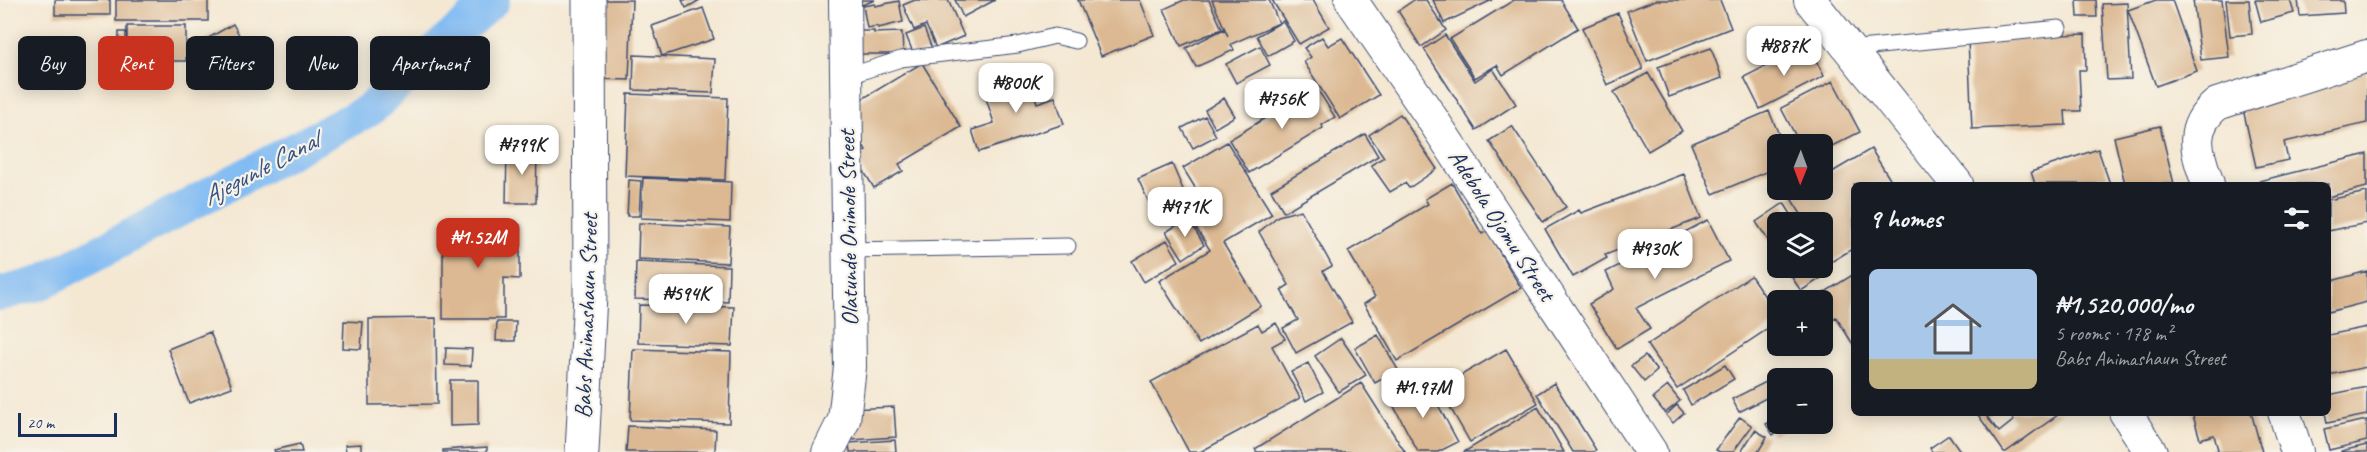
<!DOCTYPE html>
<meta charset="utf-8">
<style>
body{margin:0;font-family:Caveat,sans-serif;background:#242831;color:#f1f3f6;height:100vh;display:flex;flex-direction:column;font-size:22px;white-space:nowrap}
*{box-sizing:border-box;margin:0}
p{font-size:20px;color:#9ea1a6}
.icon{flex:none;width:33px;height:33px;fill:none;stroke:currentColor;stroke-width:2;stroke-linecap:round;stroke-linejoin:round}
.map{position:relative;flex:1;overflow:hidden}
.details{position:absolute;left:1851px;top:182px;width:480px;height:234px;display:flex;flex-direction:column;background:#171b24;border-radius:9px;box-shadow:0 3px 15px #0003}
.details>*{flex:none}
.hud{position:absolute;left:18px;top:36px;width:570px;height:54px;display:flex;gap:12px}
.needle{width:39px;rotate:181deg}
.tools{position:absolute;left:1767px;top:134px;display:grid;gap:12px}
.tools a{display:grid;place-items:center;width:66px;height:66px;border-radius:9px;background:#171b24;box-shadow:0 3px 15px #0003;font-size:30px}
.scale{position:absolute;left:18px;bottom:15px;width:99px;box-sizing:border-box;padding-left:6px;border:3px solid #1b2f5e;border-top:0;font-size:16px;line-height:21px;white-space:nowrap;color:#1b2f5e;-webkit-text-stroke:4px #f7f3e8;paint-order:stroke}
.price{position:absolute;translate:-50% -51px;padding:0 14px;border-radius:12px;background:#fff;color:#222;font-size:20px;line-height:39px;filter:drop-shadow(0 2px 3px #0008)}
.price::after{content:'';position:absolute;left:50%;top:36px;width:18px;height:14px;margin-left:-9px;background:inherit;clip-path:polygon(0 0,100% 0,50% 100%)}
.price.on{background:#c8321e;color:#fff}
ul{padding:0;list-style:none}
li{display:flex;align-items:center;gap:18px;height:150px;padding:0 18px}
li span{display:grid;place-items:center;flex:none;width:168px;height:120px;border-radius:9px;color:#555}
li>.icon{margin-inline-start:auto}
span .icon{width:72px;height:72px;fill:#fffc;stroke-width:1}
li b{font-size:26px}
h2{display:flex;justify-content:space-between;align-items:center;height:72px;padding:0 18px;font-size:26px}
.chip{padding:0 21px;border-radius:9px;background:#171b24;box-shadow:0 3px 15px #0003;font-size:21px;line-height:54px}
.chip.on{background:#c8321e;color:#fff}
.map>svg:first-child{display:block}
</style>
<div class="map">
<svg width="2367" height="452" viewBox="0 0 2367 452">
<rect width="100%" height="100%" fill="#f7f3e8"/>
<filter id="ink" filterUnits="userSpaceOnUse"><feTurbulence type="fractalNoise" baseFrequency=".0167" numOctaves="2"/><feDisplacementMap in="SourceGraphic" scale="12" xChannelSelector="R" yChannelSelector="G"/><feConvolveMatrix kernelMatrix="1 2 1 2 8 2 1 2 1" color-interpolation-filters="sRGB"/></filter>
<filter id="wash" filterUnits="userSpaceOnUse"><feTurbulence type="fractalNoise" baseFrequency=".008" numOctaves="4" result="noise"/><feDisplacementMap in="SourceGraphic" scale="24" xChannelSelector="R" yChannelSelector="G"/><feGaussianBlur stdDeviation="1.35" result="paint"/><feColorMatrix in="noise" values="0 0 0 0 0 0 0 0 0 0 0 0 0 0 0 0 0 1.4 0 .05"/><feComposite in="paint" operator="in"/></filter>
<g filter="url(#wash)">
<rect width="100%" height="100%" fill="#f4e8d3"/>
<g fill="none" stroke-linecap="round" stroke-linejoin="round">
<path stroke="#81bbf3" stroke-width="34" d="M0,294L41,283L369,110L493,0"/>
</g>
<g id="blocks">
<path fill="#dcb993" d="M55,0H110V15H55Z
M116,0H208V21H116Z
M598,0H632L629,80L596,79Z
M682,0H700L686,8Z
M860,0H875L862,5Z
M915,0H948L964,36L936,48L926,25L914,30L903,5Z
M955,0H995L963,17Z
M1078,0H1140L1154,35L1101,56Z
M1184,0H1209L1222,29L1181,46L1164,9Z
M1212,0H1269L1279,23L1231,44L1234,50L1196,67L1186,48L1224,29L1228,36Z
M1272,0H1313L1329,27L1299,44Z
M1414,0H1426L1446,30L1421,47L1398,11Z
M1433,0H1492L1444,23Z
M1514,0H1561L1578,28L1503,75L1497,65L1475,78L1450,39Z
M1656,0H1720L1731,28L1647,61L1627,11Z
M2077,0H2096L2097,17H2078Z
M2156,0H2172L2197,71L2156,86L2128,10Z
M2193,0H2222L2229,57L2201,60Z
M2226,0H2249L2252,34L2230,36Z
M2255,0H2290L2294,13L2261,22Z
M2298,0H2343L2344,13L2300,16Z
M899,1L903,22L878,28V26L867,28L863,6L875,4V6Z
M2127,3L2131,79L2107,80L2102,4Z
M703,8L714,39L662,56L652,26Z
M1618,13L1643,69L1607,85L1582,28Z
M1283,21L1294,41L1268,56L1257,36Z
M233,24L243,42L208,62L198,44Z
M127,26H186V61H127Z
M924,28L932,49L914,55L906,35Z
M856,31H874V33L902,32L903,54H857Z
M119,32H126V62H168L167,73H118Z
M2085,34L2086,70H2079L2081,111H2065L2066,125L1972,129L1968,39Z
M1445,35L1475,81L1493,69L1516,104L1476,130L1424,49Z
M1322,37L1328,46L1342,38L1379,95L1340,119L1304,62L1311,57L1304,48Z
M1808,45L1824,76L1760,109L1744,77Z
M1260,46L1270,65L1236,83L1226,64Z
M1711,48L1722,78L1669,97L1658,67Z
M634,55L715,59L713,93L633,90Z
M922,63L961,127L899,164L903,171L874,188L855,157L866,150L857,134L847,108Z
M2367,71V123L2284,142L2288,160L2256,167L2241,100Z
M1648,73L1682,131L1648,151L1614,92Z
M1028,74L1037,103L1055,97L1064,124L979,152L972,130L994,123L983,89Z
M1833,81L1860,132L1822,151V144H1800L1781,108Z
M1316,87L1335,117L1322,125L1323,128L1249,173L1229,140Z
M628,94L728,98L725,180L625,176Z
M1224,98L1235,116L1215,128L1205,110Z
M1769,111L1783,144H1778V167L1713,194L1691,144Z
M1400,114L1437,169L1409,188L1405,183L1390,192L1371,165L1384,157L1369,135Z
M1205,116L1216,136L1193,148L1182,128Z
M1512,126L1566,207L1543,222L1489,141Z
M2160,126L2174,184H2125L2114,137Z
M1365,134L1378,156L1284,212L1271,190Z
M1227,142L1272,214L1223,243L1261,306L1199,344L1159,281L1210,250L1181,204L1199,194L1183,168Z
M507,149H537L536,203H506Z
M1871,149L1893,184H1854V248L1831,262L1822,249V222H1806L1790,197L1804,189H1822V178Z
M2098,149L2110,184H2035L2031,172Z
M2367,154V187L2328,197V184H2247Z
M1172,164L1185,194L1152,209L1138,179Z
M1684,174L1701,218L1605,255L1607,258L1573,277L1545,229L1579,210L1581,213Z
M643,178L731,182L730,222L641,218Z
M629,180L641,181L639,216H627Z
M1452,183L1482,234L1487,231L1521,288L1397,361L1364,304L1375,297L1348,251L1428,204L1425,199Z
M2367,192V223L2328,231V200Z
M1784,203L1796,222H1778V255L1756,222Z
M1301,210L1332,266L1323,271L1352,322L1296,353L1283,328L1298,320L1281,290L1289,285L1259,232L1278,216Z
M1188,218L1204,245L1183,259L1166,232Z
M1708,220L1729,261L1636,308L1650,329L1617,349L1589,304L1614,289L1606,272Z
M639,223L730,227L728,263L638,259Z
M443,224L520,225V279L504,278V319H443Z
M1167,240L1179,261L1144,282L1132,261Z
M636,262L729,266L728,302L635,299Z
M1822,263L1829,273L1801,291L1785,267H1822Z
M2367,271V302L2328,312V282Z
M1854,274V346L1836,317L1831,320L1822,306V300H1819L1817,297Z
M1751,276L1778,316V322L1677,389L1647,345Z
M639,305L734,307L732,346L638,343Z
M436,318L437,404L369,405V319Z
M344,321L363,322L361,349L343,348Z
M497,322H516L515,341H496Z
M1276,323L1285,339L1272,346L1300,398L1200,452H1189L1151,382L1258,324L1262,331Z
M2367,327V367L2328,375V335Z
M210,332L232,387L189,403L168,349Z
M1378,335L1398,370L1375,383L1355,348Z
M1341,338L1366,375L1339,392L1315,356Z
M446,348L472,349L471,366L445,365Z
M633,349L731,352L729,423L630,420Z
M1506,349L1538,403L1470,442L1439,388Z
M1645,356L1657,371L1644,382L1631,366Z
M1308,363L1323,392L1306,401L1291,372Z
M1725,365L1734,379L1691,405L1683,390Z
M1424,379L1458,442L1438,452H1418L1389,397Z
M450,380H478V425L450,426Z
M1768,381L1774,394L1739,412L1732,399Z
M1361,383L1405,452H1257L1255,449Z
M1554,383L1596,450L1593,452H1573L1537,394Z
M1668,386L1680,401L1665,413L1653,398Z
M2367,387V415L2327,423L2325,412H2328V395Z
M1677,405L1684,413L1673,423L1666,415Z
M894,407L896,437L851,440L849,409Z
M1538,407L1564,452H1464Z
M1976,412H1993L1987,417L1999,432L2014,420L2008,412H2062L2006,452H2004Z
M2192,412H2251L2262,452H2213L2218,450L2214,435L2200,439Z
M1740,417L1752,426L1733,452H1720L1716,450Z
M1778,417V423H1792L1773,435L1766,424Z
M2367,420V441L2329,450L2324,429Z
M628,426L716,430L715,452H626Z
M1755,430L1767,437L1758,452H1741Z
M1949,435L1961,452H1932L1930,448Z
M895,440L896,452H850L849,443Z
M300,444L302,452H275L274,450Z
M361,444V452H346L345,445Z
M2367,445V452H2341V451Z
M487,447V452H443V450Z"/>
</g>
</g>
<g filter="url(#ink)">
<use href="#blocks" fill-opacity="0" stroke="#3c4b70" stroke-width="1.5"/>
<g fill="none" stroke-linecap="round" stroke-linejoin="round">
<defs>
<path id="service" d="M1850,49L2059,28
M845,77L901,59L1018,45L1055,36L1076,41
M848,250L1068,246"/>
<path id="minor" d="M1351,0L1429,114L1651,452
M1810,0L1957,184
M2208,184C2197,152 2187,129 2217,104L2367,56
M2125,412L2151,452
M2284,412L2297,452
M828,452L844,420L850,367L845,0"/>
<path id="secondary" d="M582,452L590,295L589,0"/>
</defs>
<use href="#service" stroke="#3c4b70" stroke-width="17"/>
<use href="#minor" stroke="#3c4b70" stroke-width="34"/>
<use href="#secondary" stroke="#3c4b70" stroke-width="35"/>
<use href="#service" stroke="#fff" stroke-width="15"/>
<use href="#minor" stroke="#fff" stroke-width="32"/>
<use href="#secondary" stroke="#fff" stroke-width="33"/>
</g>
</g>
<g text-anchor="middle" stroke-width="4.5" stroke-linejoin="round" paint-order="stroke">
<g font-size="24" fill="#1b2f5e" stroke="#f7f3e8">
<text transform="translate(1502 225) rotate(57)" y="8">Adebola Ojomu Street</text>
<text transform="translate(848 228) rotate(-91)" y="8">Olatunde Onimole Street</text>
<text transform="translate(586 316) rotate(-88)" y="8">Babs Animashaun Street</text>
</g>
<g font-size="26" font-style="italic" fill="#345283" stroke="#f7f3e8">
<text transform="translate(260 168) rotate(-28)" y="9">Ajegunle Canal</text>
</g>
</g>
</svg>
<div class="tools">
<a><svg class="needle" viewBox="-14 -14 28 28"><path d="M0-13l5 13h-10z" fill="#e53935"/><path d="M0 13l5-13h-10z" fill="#9ea1a6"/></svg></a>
<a><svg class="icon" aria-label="layers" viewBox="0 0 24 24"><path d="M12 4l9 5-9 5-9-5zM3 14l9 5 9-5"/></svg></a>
<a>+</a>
<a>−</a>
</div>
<div class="scale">20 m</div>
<b class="price" style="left:1784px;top:77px">₦887K</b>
<b class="price" style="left:1016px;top:114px">₦800K</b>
<b class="price" style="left:1282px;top:130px">₦756K</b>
<b class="price" style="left:522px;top:176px">₦799K</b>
<b class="price" style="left:1185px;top:238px">₦971K</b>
<b class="price on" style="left:478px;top:269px">₦1.52M</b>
<b class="price" style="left:1655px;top:280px">₦930K</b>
<b class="price" style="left:686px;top:325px">₦594K</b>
<b class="price" style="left:1423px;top:419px">₦1.97M</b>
<div class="hud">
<a class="chip">Buy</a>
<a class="chip on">Rent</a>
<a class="chip">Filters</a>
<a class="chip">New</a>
<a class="chip">Apartment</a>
</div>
<section class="details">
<h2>9 homes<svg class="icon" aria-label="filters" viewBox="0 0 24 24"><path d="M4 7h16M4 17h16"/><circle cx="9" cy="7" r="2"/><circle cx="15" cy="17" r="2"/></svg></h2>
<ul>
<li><span style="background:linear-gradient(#a9c7e8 75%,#c2b280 0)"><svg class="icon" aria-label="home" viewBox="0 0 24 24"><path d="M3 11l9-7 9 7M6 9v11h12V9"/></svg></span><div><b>₦1,520,000/mo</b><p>5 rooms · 178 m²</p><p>Babs Animashaun Street</p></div></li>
</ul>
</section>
</div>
